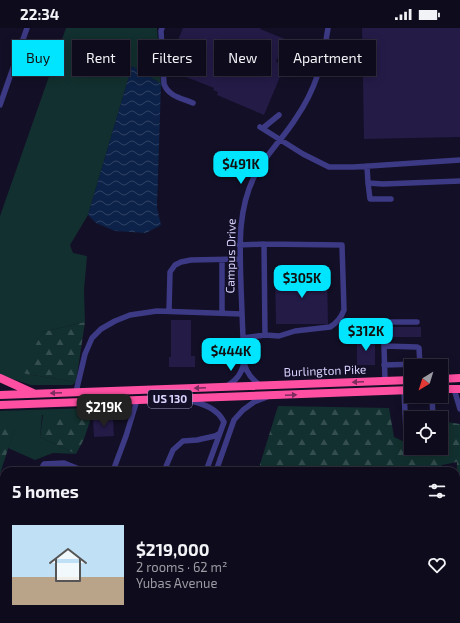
<!DOCTYPE html>
<meta charset="utf-8">
<style>
body{margin:0;font-family:"Exo 2",sans-serif;background:#1c1929;color:#f1f3f6;height:100vh;display:flex;flex-direction:column;font-size:15px;white-space:nowrap}
*{box-sizing:border-box;margin:0}
p{font-size:13px;color:#9b9ba3}
.icon{flex:none;width:22px;height:22px;fill:none;stroke:currentColor;stroke-width:2;stroke-linecap:round;stroke-linejoin:round}
.map{position:relative;flex:1;overflow:hidden}
.drawer{position:absolute;left:0px;top:439px;width:460px;height:156px;display:flex;flex-direction:column;background:#0e0b1c;border-radius:12px 12px 0 0;box-shadow:0 2px 10px #0003,0 0 0 1px #2e2b3b}
.drawer>*{flex:none}
.top-card{position:absolute;left:12px;top:12px;width:436px;height:36px;display:flex;gap:8px}
.needle{width:26px;rotate:218deg}
.tools{position:absolute;left:404px;top:331px;display:grid;gap:8px}
.tools a{display:grid;place-items:center;width:44px;height:44px;border-radius:0px;background:#0e0b1c;box-shadow:0 2px 10px #0003,0 0 0 1px #2e2b3b;font-size:20px}
.price{position:absolute;translate:-50% -34px;padding:0 9px;border-radius:8px;background:#00e5ff;color:#111;font-size:13px;line-height:26px;filter:drop-shadow(0 1px 2px #0008)}
.price::after{content:'';position:absolute;left:50%;top:24px;width:12px;height:9px;margin-left:-6px;background:inherit;clip-path:polygon(0 0,100% 0,50% 100%)}
.price.on{background:#222;color:#fff}
ul{padding:0;list-style:none}
li{display:flex;align-items:center;gap:12px;height:100px;padding:0 12px}
li+li{border-top:1px solid #2e2b3b}
li span{display:grid;place-items:center;flex:none;width:112px;height:80px;border-radius:0px;color:#555}
li>.icon{margin-inline-start:auto}
span .icon{width:48px;height:48px;fill:#fffc;stroke-width:1}
li b{font-size:17px}
h2{display:flex;justify-content:space-between;align-items:center;height:48px;padding:0 12px;font-size:17px}
.pill{padding:0 14px;border-radius:0px;background:#0e0b1c;box-shadow:0 2px 10px #0003,0 0 0 1px #2e2b3b;font-size:14px;line-height:36px}
.pill.on{background:#00e5ff;color:#111}
.status{display:flex;justify-content:space-between;align-items:center;height:28px;padding:0 20px;background:#0e0b1c;direction:ltr}
.status svg{height:11px;fill:currentColor}
.map>svg:first-child{display:block}
</style>
<div class="status"><b>22:34</b><svg viewBox="0 0 49 12"><path d="M0 12V9h3v3zM5 12V6h3v6zM10 12V3h3v9zM15 12V0h3v12zM26 1h20v11H26zM47 4h2v5h-2z"/></svg></div>
<div class="map">
<svg width="460" height="595" viewBox="0 0 460 595">
<defs>
<pattern id="forest-firs" width="22" height="20" patternUnits="userSpaceOnUse"><rect width="22" height="20" fill="#12302f"/><path d="M5 1l3.5 6h-7zM16 11l3.5 6h-7z" fill="#344d4e"/></pattern>
<pattern id="water-waves" width="16" height="10" patternUnits="userSpaceOnUse"><rect width="16" height="10" fill="#0c2248"/><path d="M0 5q4-4 8 0t8 0" fill="none" stroke="#2f4163"/></pattern>
</defs>
<rect width="100%" height="100%" fill="#130f26"/>
<path fill="#12302f" d="M66,0H157L161,56L132,38L88,187L70,217L73,225L87,228L84,262L85,294L43,304L21,344L26,346L76,354L72,357H31L0,347V188Z
M87,380L86,387H42L40,409L76,426L53,425L35,432L8,420L14,402L0,404V383Z"/>
<path fill="url(#forest-firs)" d="M85,294L76,354L26,346L20,344L43,304Z
M278,378L389,380L394,409L411,417V420H441V393L460,396V461L456,460L457,434L442,437L441,443H258Z
M43,387H92L84,411L76,426L40,409Z
M3,397L14,402L0,446V404Z"/>
<path fill="url(#water-waves)" d="M132,38L161,56L157,180L161,197L146,205L115,203L96,195L88,187Z"/>
<path fill="#241b47" d="M183,0H261L260,1L285,11L276,34L285,37L264,87L217,67L218,64L213,62L214,60L166,41Z
M362,0H460V109L364,111Z
M327,245L328,296H276L275,246Z
M171,292H191V328H195V339H169V329H171Z
M386,299H421V309H386Z
M357,311H375V337H357Z
M113,391L114,408L94,409L93,392Z"/>
<g fill="none" stroke-linecap="round" stroke-linejoin="round">
<path stroke="#3d3a85" stroke-width="5.5" d="M162,0L161,3L164,56C169,69 182,70 193,75
M0,77L27,0
M260,99L303,126L329,139H354L460,132
M263,100L279,87
M367,138L368,155L383,156L460,153
M368,155L370,171H391
M264,216L342,217L344,282C341,290 337,295 330,299L295,303L279,308L265,307
M239,217L264,216L265,307L243,310
M222,232V285
M169,283L170,244L175,237L181,234L191,232L240,231
M417,294H386L383,297L384,318L417,319L419,320L420,338
M384,318L385,353
M244,335C247,346 252,351 261,358
M384,337L420,336
M227,358C237,352 241,346 244,335C243,310 242,284 241,259C240,221 237,184 254,149C265,127 283,111 296,90C316,61 323,34 328,0
M454,361L460,381
M404,363L406,405L411,408
M76,364L85,326L92,310L101,301L115,293L130,287L157,283L242,286
M432,368L433,390
M40,443L44,436L64,435L84,443
M113,443L126,408L137,372
M164,443L173,422L183,413L197,412L215,408L220,405L224,394C217,380 203,376 189,372
M206,443L220,405
M216,443L234,392L243,382L254,374L267,369
M456,474L460,477
M456,544L460,533
M0,552L4,541
M175,591L186,595
M328,591L339,595
M60,595L62,591
M249,595L250,591
M366,595L367,591
M438,595L439,591"/>
<path stroke="#ff4fa3" stroke-width="8" d="M0,350L33,365
M441,351L460,350
M441,361H460
M0,367L411,352
M0,377L411,362"/>
</g>
<defs><path id="oneway-solid" d="M-6-.8H1V-3.2L6.5 0L1 3.2V.8H-6Z"/></defs>
<g fill="#7d2c5e">
<use href="#oneway-solid" transform="translate(358 354) rotate(178)"/>
<use href="#oneway-solid" transform="translate(200 360) rotate(178)"/>
<use href="#oneway-solid" transform="translate(56 365) rotate(178)"/>
<use href="#oneway-solid" transform="translate(291 367) rotate(-2)"/>
</g>
<g text-anchor="middle" stroke-width="3" stroke-linejoin="round" paint-order="stroke">
<rect fill="#130f26" stroke="#9e99be" stroke-width="1" x="148" y="362" width="44" height="18" rx="3"/>
<g font-size="11" font-weight="bold" fill="#d9d4ff">
<text x="170" y="375">US 130</text>
</g>
<g font-size="12" fill="#d9d4ff" stroke="#130f26">
<text transform="translate(231 228) rotate(-89)" y="4">Campus Drive</text>
<text transform="translate(325 343) rotate(-2)" y="4">Burlington Pike</text>
</g>
</g>
</svg>
<div class="tools">
<a><svg class="needle" viewBox="-14 -14 28 28"><path d="M0-13l5 13h-10z" fill="#e53935"/><path d="M0 13l5-13h-10z" fill="#9b9ba3"/></svg></a>
<a><svg class="icon" aria-label="locate" viewBox="0 0 24 24"><circle cx="12" cy="12" r="6"/><path d="M12 2v4M12 18v4M2 12h4M18 12h4"/></svg></a>
</div>
<b class="price" style="left:241px;top:157px">$491K</b>
<b class="price" style="left:302px;top:271px">$305K</b>
<b class="price" style="left:366px;top:324px">$312K</b>
<b class="price" style="left:231px;top:344px">$444K</b>
<b class="price on" style="left:104px;top:400px">$219K</b>
<div class="top-card">
<a class="pill on">Buy</a>
<a class="pill">Rent</a>
<a class="pill">Filters</a>
<a class="pill">New</a>
<a class="pill">Apartment</a>
</div>
<section class="drawer">
<h2>5 homes<svg class="icon" aria-label="filters" viewBox="0 0 24 24"><path d="M4 7h16M4 17h16"/><circle cx="9" cy="7" r="2"/><circle cx="15" cy="17" r="2"/></svg></h2>
<ul>
<li><span style="background:linear-gradient(#bfe0f5 65%,#b9a48a 0)"><svg class="icon" aria-label="home" viewBox="0 0 24 24"><path d="M3 11l9-7 9 7M6 9v11h12V9"/></svg></span><div><b>$219,000</b><p>2 rooms · 62 m²</p><p>Yubas Avenue</p></div><svg class="icon" aria-label="heart" viewBox="0 0 24 24"><path d="M12 20l-8-8c-3-5 5-10 8-4 3-6 11-1 8 4z"/></svg></li>
</ul>
</section>
</div>
